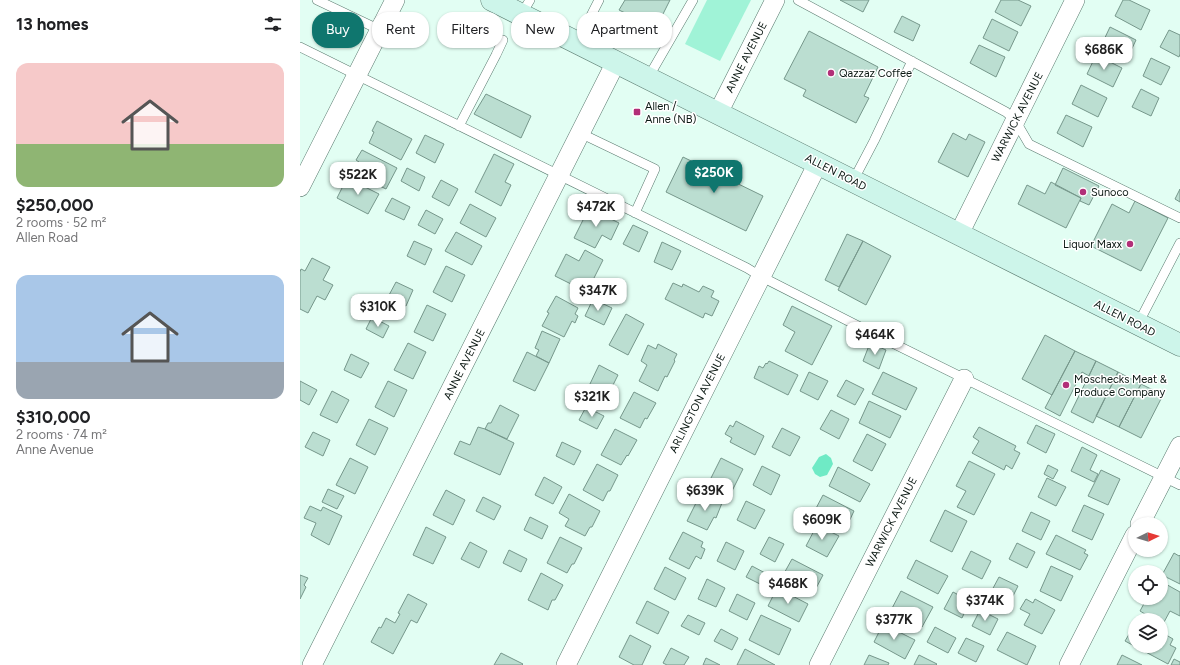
<!DOCTYPE html>
<meta charset="utf-8">
<style>
body{margin:0;font-family:Figtree,sans-serif;background:#f6f6f6;color:#202124;height:100vh;display:flex;flex-direction:column;font-size:15px;white-space:nowrap}
*{box-sizing:border-box;margin:0}
p{font-size:13px;color:#757577}
.icon{flex:none;width:22px;height:22px;fill:none;stroke:currentColor;stroke-width:2;stroke-linecap:round;stroke-linejoin:round}
.map{position:relative;flex:1;overflow:hidden}
.drawer{display:flex;flex-direction:column;background:#fff;width:300px}
.drawer>*{flex:none}
.hud{position:absolute;left:12px;top:12px;width:380px;height:36px;display:flex;gap:8px}
.needle{width:26px;rotate:85deg}
.tools{position:absolute;left:828px;top:517px;display:grid;gap:8px}
.tools a{display:grid;place-items:center;width:40px;height:40px;border-radius:50%;background:#fff;box-shadow:0 1px 3px #0004;font-size:20px}
.price{position:absolute;translate:-50% -34px;padding:0 9px;border-radius:8px;background:#fff;color:#222;font-size:13px;line-height:26px;filter:drop-shadow(0 1px 2px #0008)}
.price::after{content:'';position:absolute;left:50%;top:24px;width:12px;height:9px;margin-left:-6px;background:inherit;clip-path:polygon(0 0,100% 0,50% 100%)}
.price.active{background:#0f766e;color:#fff}
ul{padding:0;list-style:none}
li{display:grid;align-content:center;gap:8px;height:212px;padding:0 16px}
li span{display:grid;place-items:center;height:124px;border-radius:12px;color:#555}
li>.icon{margin-inline-start:auto}
span .icon{width:72px;height:72px;fill:#fffc;stroke-width:1}
li b{font-size:17px}
h2{display:flex;justify-content:space-between;align-items:center;height:48px;padding:0 16px;font-size:17px}
.pill{padding:0 14px;border-radius:16px;background:#fff;box-shadow:0 1px 3px #0004;font-size:14px;line-height:36px}
.pill.active{background:#0f766e;color:#fff}
main{display:flex;flex:1;min-height:0}
.map>svg:first-child{display:block}
</style>
<main>
<section class="drawer">
<h2>13 homes<svg class="icon" aria-label="filters" viewBox="0 0 24 24"><path d="M4 7h16M4 17h16"/><circle cx="9" cy="7" r="2"/><circle cx="15" cy="17" r="2"/></svg></h2>
<ul>
<li><span style="background:linear-gradient(#f6c9c9 65%,#8fb573 0)"><svg class="icon" aria-label="home" viewBox="0 0 24 24"><path d="M3 11l9-7 9 7M6 9v11h12V9"/></svg></span><div><b>$250,000</b><p>2 rooms · 52 m²</p><p>Allen Road</p></div></li>
<li><span style="background:linear-gradient(#a9c7e8 70%,#9aa5b1 0)"><svg class="icon" aria-label="home" viewBox="0 0 24 24"><path d="M3 11l9-7 9 7M6 9v11h12V9"/></svg></span><div><b>$310,000</b><p>2 rooms · 74 m²</p><p>Anne Avenue</p></div></li>
</ul>
</section>
<div class="map">
<svg width="880" height="665" viewBox="0 0 880 665">
<rect width="100%" height="100%" fill="#e2fef3"/>
<path fill="#a0f3d7" d="M407,0H451L420,61L385,44Z"/>
<path fill="#6feac5" d="M526,454L531,458L533,464L527,475L520,477L515,474L512,468L519,457Z"/>
<path fill="#bbded1" stroke="#76978b" d="M325,0H370L356,28L319,10Z
M540,0H569L563,12Z
M701,0H718L731,6L721,26L695,12Z
M823,0H829L850,10L841,30L815,16Z
M602,16L620,25L613,41L594,32Z
M692,19L718,32L709,51L683,38Z
M810,27L836,40L827,59L801,46Z
M869,30L880,35V54L879,57L860,47Z
M509,31L578,67L564,96L569,98L556,123L503,96L506,90L484,79Z
M679,45L705,57L696,77L670,63Z
M796,55L822,68L813,87L787,74Z
M851,58L870,67L861,85L843,76Z
M781,85L807,98L798,117L772,104Z
M841,89L859,98L851,116L832,107Z
M186,94L231,116L221,138L174,114Z
M766,115L792,127L783,147L757,133Z
M77,121L112,139L101,160L69,143L74,132L72,131Z
M653,133L666,140L669,134L685,142L668,177L638,162Z
M125,135L144,144L135,163L116,153Z
M62,150L97,168L86,189L53,173L59,162L56,160Z
M194,154L214,164L205,182L211,185L201,206L175,192Z
M383,157L463,196L446,231L366,192Z
M107,168L125,177L119,191L101,181Z
M763,168L799,186L789,205L780,201L781,198L755,185Z
M47,178L79,194L68,214L37,198Z
M141,180L158,189L149,206L132,197Z
M751,182L781,198L766,228L718,204L727,185L745,194Z
M880,189V202L875,199Z
M92,198L110,207L104,220L85,211Z
M835,201L868,218L841,271L791,246L812,204L829,213Z
M170,204L196,218L186,237L160,223Z
M289,208L319,223L311,240L302,235L295,248L274,238Z
M126,210L143,219L135,234L118,225Z
M333,225L348,232L339,252L323,244Z
M156,232L182,246L172,265L145,251Z
M547,234L563,241L539,287L525,280Z
M114,241L132,249L125,265L107,256Z
M563,241L591,256L566,305L538,290Z
M362,242L381,251L372,270L354,262Z
M285,250L303,260L287,292L255,276L266,254L279,261Z
M12,258L30,267L23,280L33,285L25,300L17,296L8,313L0,309V272L1,269L5,271Z
M146,266L165,275L152,302L133,292Z
M96,282L113,290L106,306L88,297Z
M373,283L382,287L383,284L399,292L403,286L414,291L411,297L419,301L412,316L405,313L403,318L365,299Z
M256,296L278,308L275,314L278,316L275,323L272,321L264,337L242,326L249,313L247,312Z
M293,299L312,308L304,325L285,316Z
M127,305L146,314L133,341L114,332Z
M492,306L532,326L512,365L485,351L495,332L483,325Z
M326,314L344,324L328,355L309,345Z
M72,317L89,326L83,338L66,329Z
M242,331L260,339L249,363L236,356L239,350L235,348Z
M745,335L775,351L752,395L722,379Z
M108,343L126,352L113,379L94,370Z
M570,343L586,350L579,369L563,361Z
M358,344L377,354L374,360L375,361L367,377L365,376L358,391L339,381L347,365L341,361L348,345L356,349Z
M775,351L796,361L789,376L782,372L760,416L745,408Z
M227,352L249,363L235,391L213,381Z
M51,354L69,363L61,378L44,370Z
M469,361L498,375L488,395L454,378L459,366L463,368L466,363L467,364Z
M796,361L818,372L793,423L771,412Z
M299,365L318,375L308,395L289,386Z
M509,372L528,381L518,400L500,391Z
M583,372L617,388L606,410L572,394Z
M818,372L841,384L819,427L796,416Z
M546,380L564,389L555,405L537,396Z
M0,381L17,390L9,405L0,400Z
M88,381L107,390L94,417L75,407Z
M841,384L863,395L841,438L819,427Z
M32,391L49,400L37,423L20,415Z
M334,392L356,403L347,419L345,418L340,428L320,418Z
M569,401L601,416L590,438L559,423Z
M200,405L219,415L207,439L185,429L188,423H191Z
M286,407L304,416L297,429L279,420Z
M531,410L549,419L539,439L520,429Z
M69,419L88,428L75,455L56,445Z
M436,421L464,436L455,455L430,442L432,438L425,434L430,425L433,427Z
M736,425L755,434L746,453L727,443Z
M178,427L185,429L214,443L200,475L154,454L160,441L170,445Z
M679,427L716,446L714,450L720,453L712,469L706,465L704,470L672,453L679,441L673,437Z
M482,428L500,437L490,456L472,447Z
M315,429L337,440L328,456L327,455L321,465L301,455Z
M13,432L30,440L23,456L5,447Z
M567,434L586,444L572,471L553,461Z
M262,442L281,451L274,465L256,456Z
M782,447L797,455L790,470L798,474L794,482L771,471Z
M50,458L68,467L55,494L36,485Z
M421,458L443,469L432,491L410,480Z
M669,461L695,474L674,515L657,507L666,491L656,486Z
M297,464L318,475L310,491H308L303,501L283,490Z
M748,465L758,470L753,479L744,474Z
M462,466L480,475L471,495L453,485Z
M538,467L570,484L560,502L529,486Z
M801,470L820,479L808,505L788,496Z
M244,477L262,487L253,504L235,495Z
M747,478L766,487L756,506L738,497Z
M28,489L44,496L37,509L22,502Z
M146,490L165,500L153,525L133,515Z
M401,493L422,503L416,518L414,517L407,530L387,521Z
M269,494L300,511L292,527H290L285,536L265,526L269,519L259,513Z
M523,495L554,511L545,530L513,514Z
M183,497L201,506L194,520L176,511Z
M446,501L465,510L455,529L437,520Z
M784,505L804,514L792,540L772,531Z
M10,506L21,511L23,507L42,516L29,545L11,535L16,523L4,518Z
M645,510L667,521L652,552L630,541Z
M731,512L750,521L741,540L722,531Z
M230,517L248,526L242,539L224,530Z
M517,525L539,536L527,557L506,546Z
M126,527L146,537L133,564L113,555Z
M383,532L403,542L401,547L405,549L401,559L396,556L389,569L369,559Z
M756,535L786,550L784,553L788,555L780,570L746,554Z
M260,537L282,548L274,564H272L267,573L247,563Z
M469,537L484,544L475,562L460,554Z
M170,542L187,551L179,568L161,559Z
M426,542L444,551L435,570L417,561Z
M717,543L735,552L727,568L709,559Z
M209,550L227,559L221,572L203,563Z
M671,551L691,561L682,579L662,569Z
M874,553L879,556L880,555V584L862,575Z
M492,559L523,575L513,594L482,577Z
M616,560L648,576L638,594L607,578Z
M452,566L467,574L462,585L446,577Z
M751,566L773,576L761,601L740,591Z
M365,567L386,578L375,600L354,589Z
M241,573L263,585L255,600H252L248,610L228,600Z
M0,575L8,578L4,585L6,587L0,599Z
M699,577L718,586L710,602L691,592Z
M407,579L425,588L416,607L398,599Z
M862,582L880,592V616L870,611L863,624L861,623V620H855L840,611L847,598H861V585Z
M477,588L508,604L499,622L468,606Z
M601,591L633,607L622,627L612,622L609,627L588,616Z
M653,592L670,601L662,618L644,609Z
M108,594L127,604L117,623L111,620L93,654L71,642L79,627L81,628L86,618L95,623L100,614L98,613Z
M437,594L455,603L447,620L429,611Z
M726,599L733,603L735,599L755,610L742,634L724,625L730,614L720,609Z
M347,601L369,612L358,634L336,623Z
M680,610L698,619L690,635L672,626Z
M388,615L405,623L399,635L381,626Z
M461,615L491,629L479,655L449,640Z
M583,624L615,640L605,659L574,642Z
M635,627L656,638L648,653L627,642Z
M421,629L438,638L432,650L414,641Z
M831,631L834,633L835,632V646H861V632L873,639L870,645L876,648L868,664L825,641Z
M707,632L736,646L727,665L697,650Z
M330,635L351,646L342,665H334L319,657Z
M666,638L684,646L676,662L658,653Z
M371,648L389,657L384,665H367L363,663Z
M445,649L475,665H437Z
M201,653L223,664L222,665H194Z
M569,655L589,663L588,665H564Z
M619,655L637,664L636,665H614Z
M822,655L842,665H817Z
M406,658L420,665H403Z
M874,659L880,662V665H871Z"/>
<g fill="none" stroke-linecap="round" stroke-linejoin="round">
<defs>
<path id="service" d="M17,0L80,30
M498,0L706,112L715,120L729,144L880,218
M221,15L230,0
M277,43L299,0
M0,47L447,268L460,276L562,328L880,485
M348,78L393,0
M159,126L196,55L203,40
M280,133L355,169L335,213
M553,181L574,141L612,61
M838,324L880,243"/>
<path id="minor" d="M418,113L475,0
M0,187L95,0
M659,234L775,0
M840,524L880,446
M12,665L316,62
M266,665L518,163
M519,665L664,379
M769,665L835,535"/>
<path id="secondary" d="M192,0L880,345"/>
</defs>
<use href="#service" stroke="#5a7a6f" stroke-width="10"/>
<use href="#minor" stroke="#5a7a6f" stroke-width="20"/>
<use href="#secondary" stroke="#5a7a6f" stroke-width="23"/>
<use href="#service" stroke="#fff" stroke-width="9"/>
<use href="#minor" stroke="#fff" stroke-width="19"/>
<use href="#secondary" stroke="#cdf5ea" stroke-width="22"/>
</g>
<g fill="#b22f78" stroke="#fff" stroke-width="1.5">
<circle cx="531" cy="73" r="4"/>
<rect x="333" y="108" width="8" height="8" rx="2"/>
<circle cx="783" cy="192" r="4"/>
<circle cx="830" cy="244" r="4"/>
<circle cx="766" cy="385" r="4"/>
</g>
<g text-anchor="middle" stroke-width="3" stroke-linejoin="round" paint-order="stroke">
<g font-size="11" fill="#0b1813" stroke="#fff">
<text transform="translate(446 57) rotate(-63)" y="4">ANNE AVENUE</text>
<text transform="translate(717 117) rotate(-63)" y="4">WARWICK AVENUE</text>
<text transform="translate(536 172) rotate(27)" y="4">ALLEN ROAD</text>
<text transform="translate(825 318) rotate(27)" y="4">ALLEN ROAD</text>
<text transform="translate(164 364) rotate(-63)" y="4">ANNE AVENUE</text>
<text transform="translate(397 403) rotate(-63)" y="4">ARLINGTON AVENUE</text>
<text transform="translate(591 522) rotate(-63)" y="4">WARWICK AVENUE</text>
</g>
<g font-size="11" fill="#0b1813" stroke="#fff" text-anchor="start">
<text x="539" y="77">Qazzaz Coffee</text>
<text x="345" y="110">Allen /<tspan x="345" dy="13">Anne (NB)</tspan></text>
<text x="791" y="196">Sunoco</text>
<text x="822" y="248" text-anchor="end">Liquor Maxx</text>
<text x="774" y="383">Moschecks Meat &amp;<tspan x="774" dy="13">Produce Company</tspan></text>
</g>
</g>
</svg>
<div class="tools">
<a><svg class="needle" viewBox="-14 -14 28 28"><path d="M0-13l5 13h-10z" fill="#e53935"/><path d="M0 13l5-13h-10z" fill="#757577"/></svg></a>
<a><svg class="icon" aria-label="locate" viewBox="0 0 24 24"><circle cx="12" cy="12" r="6"/><path d="M12 2v4M12 18v4M2 12h4M18 12h4"/></svg></a>
<a><svg class="icon" aria-label="layers" viewBox="0 0 24 24"><path d="M12 4l9 5-9 5-9-5zM3 14l9 5 9-5"/></svg></a>
</div>
<b class="price" style="left:804px;top:71px">$686K</b>
<b class="price active" style="left:414px;top:194px">$250K</b>
<b class="price" style="left:58px;top:196px">$522K</b>
<b class="price" style="left:296px;top:228px">$472K</b>
<b class="price" style="left:298px;top:312px">$347K</b>
<b class="price" style="left:78px;top:328px">$310K</b>
<b class="price" style="left:575px;top:356px">$464K</b>
<b class="price" style="left:292px;top:418px">$321K</b>
<b class="price" style="left:405px;top:512px">$639K</b>
<b class="price" style="left:522px;top:541px">$609K</b>
<b class="price" style="left:488px;top:605px">$468K</b>
<b class="price" style="left:685px;top:622px">$374K</b>
<b class="price" style="left:594px;top:641px">$377K</b>
<div class="hud">
<a class="pill active">Buy</a>
<a class="pill">Rent</a>
<a class="pill">Filters</a>
<a class="pill">New</a>
<a class="pill">Apartment</a>
</div>
</div>
</main>
